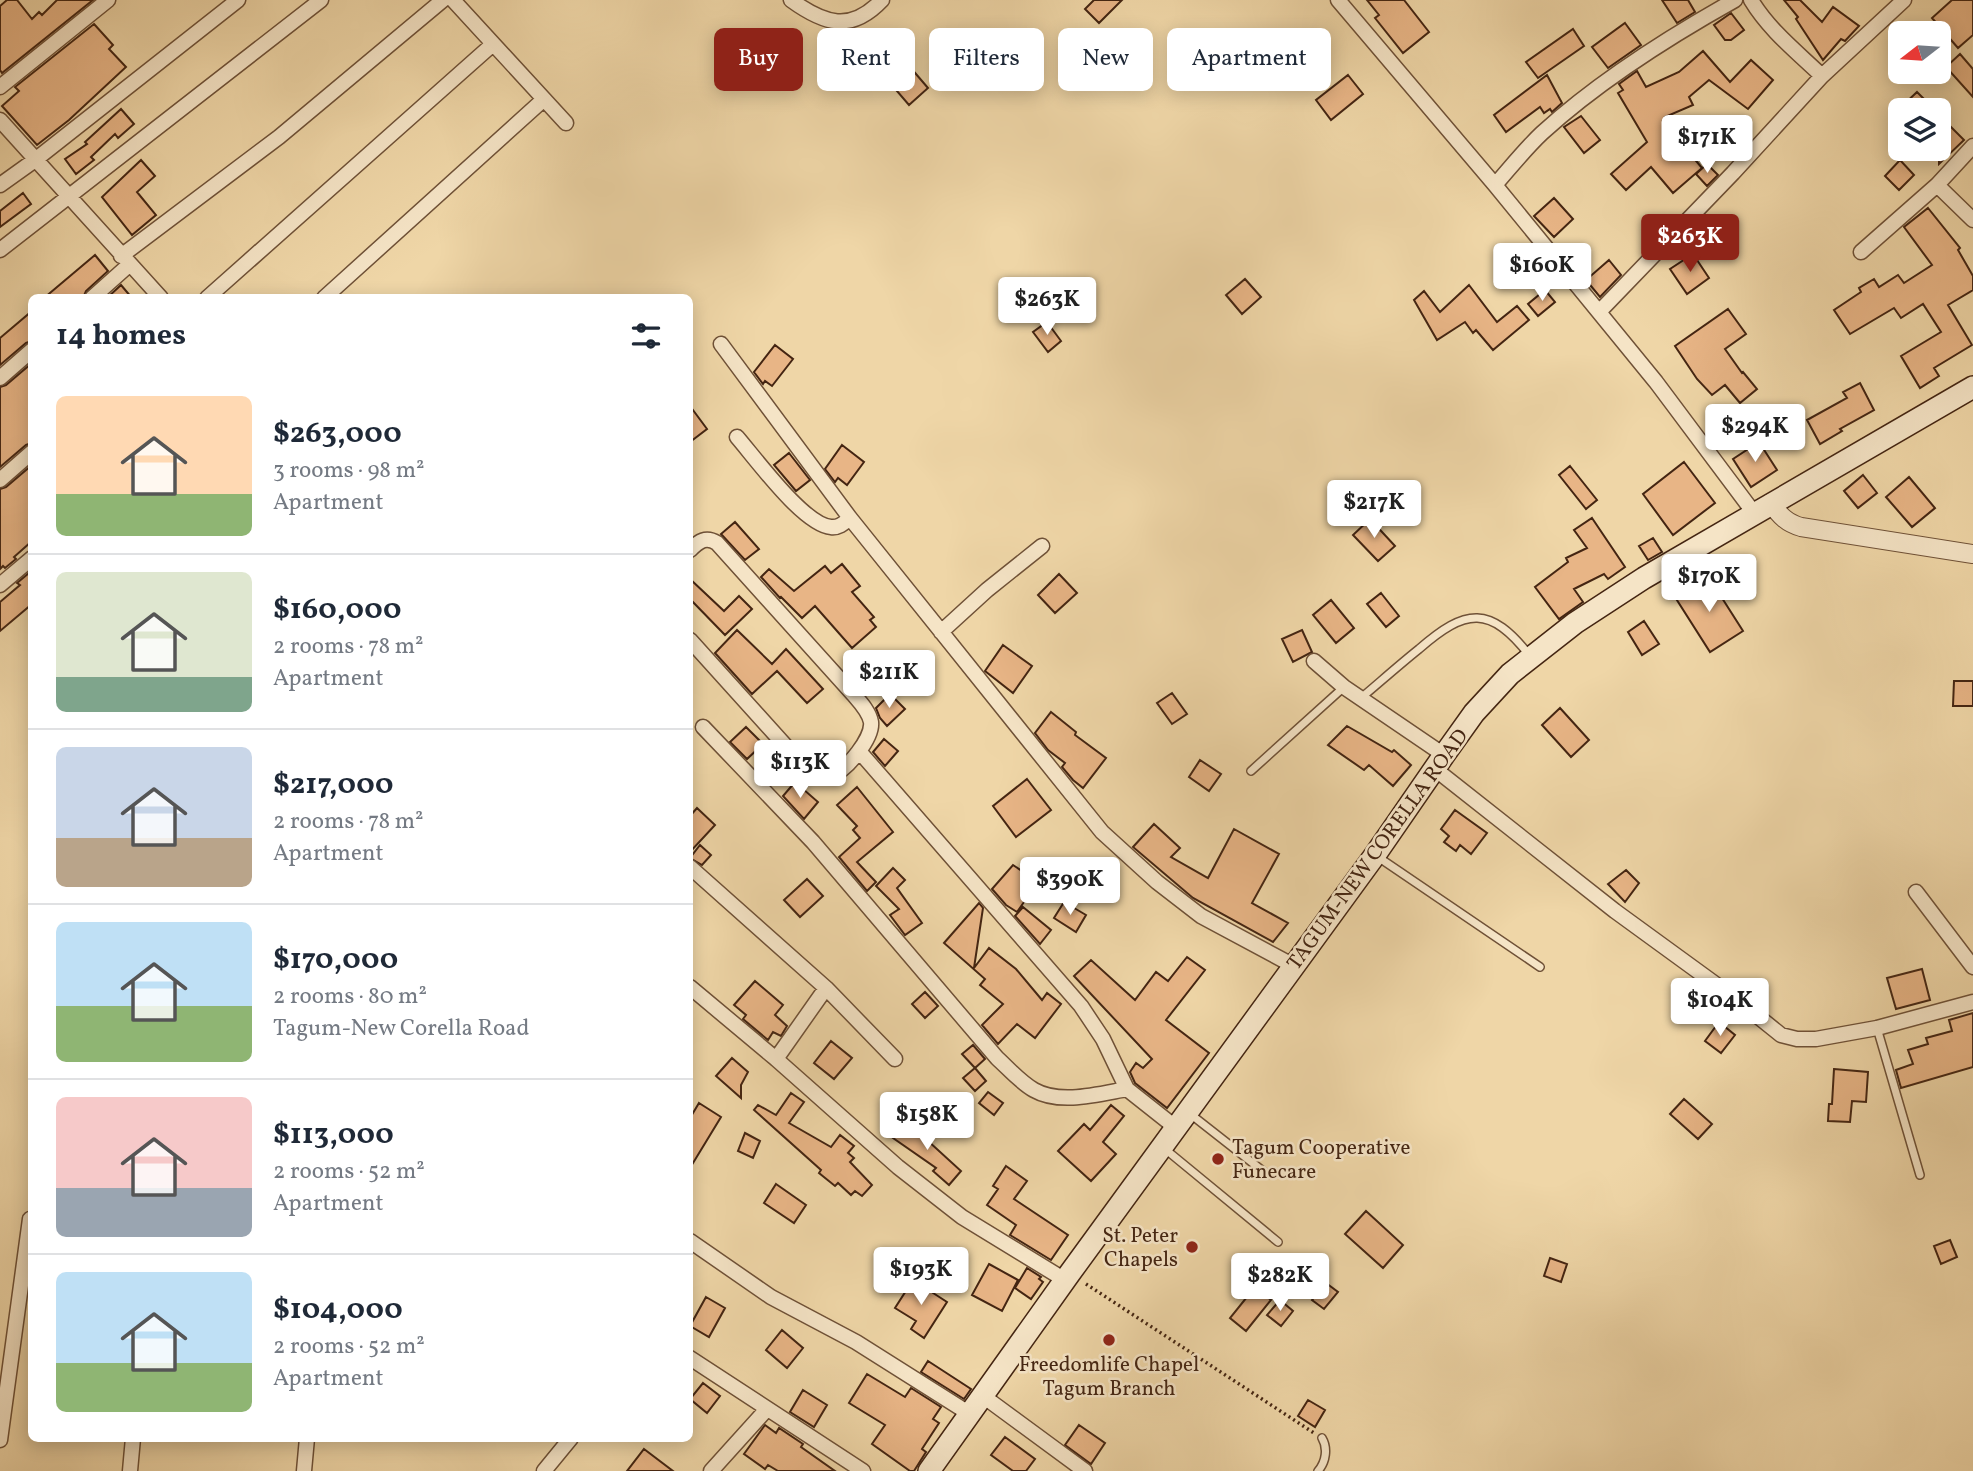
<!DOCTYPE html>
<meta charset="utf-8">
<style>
body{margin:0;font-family:Vollkorn,serif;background:#f2f2f3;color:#1f2937;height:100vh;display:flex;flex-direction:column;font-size:26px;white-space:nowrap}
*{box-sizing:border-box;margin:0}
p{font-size:23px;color:#747a83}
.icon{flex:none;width:38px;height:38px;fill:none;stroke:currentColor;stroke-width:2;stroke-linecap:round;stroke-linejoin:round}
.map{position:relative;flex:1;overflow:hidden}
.details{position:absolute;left:28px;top:294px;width:665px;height:1148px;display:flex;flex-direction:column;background:#fff;border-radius:10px;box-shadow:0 4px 18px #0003}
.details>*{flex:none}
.banner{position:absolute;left:714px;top:28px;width:665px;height:63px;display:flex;gap:14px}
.needle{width:46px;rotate:253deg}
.tools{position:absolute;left:1888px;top:21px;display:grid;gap:14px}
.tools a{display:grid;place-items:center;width:63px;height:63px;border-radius:10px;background:#fff;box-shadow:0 4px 18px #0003;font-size:35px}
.price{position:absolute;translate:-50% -60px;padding:0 16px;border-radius:7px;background:#fff;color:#222;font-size:23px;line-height:46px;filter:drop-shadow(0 2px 4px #0008)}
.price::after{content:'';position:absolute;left:50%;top:42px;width:21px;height:16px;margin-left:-10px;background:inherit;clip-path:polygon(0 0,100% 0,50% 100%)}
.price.on{background:#8f2418;color:#fff}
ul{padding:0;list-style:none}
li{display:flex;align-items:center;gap:21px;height:175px;padding:0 28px}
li+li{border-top:2px solid #e0e1e3}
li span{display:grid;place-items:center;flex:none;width:196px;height:140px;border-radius:10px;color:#555}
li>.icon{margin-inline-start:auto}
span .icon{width:84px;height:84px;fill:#fffc;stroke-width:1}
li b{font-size:30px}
h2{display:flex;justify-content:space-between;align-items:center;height:84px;padding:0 28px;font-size:30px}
.tag{padding:0 24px;border-radius:10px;background:#fff;box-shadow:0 4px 18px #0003;font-size:24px;line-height:63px}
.tag.on{background:#8f2418;color:#fff}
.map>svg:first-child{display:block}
</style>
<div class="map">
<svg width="1973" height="1471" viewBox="0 0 1973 1471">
<rect width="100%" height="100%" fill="#efd6a7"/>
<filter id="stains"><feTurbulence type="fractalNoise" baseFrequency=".00286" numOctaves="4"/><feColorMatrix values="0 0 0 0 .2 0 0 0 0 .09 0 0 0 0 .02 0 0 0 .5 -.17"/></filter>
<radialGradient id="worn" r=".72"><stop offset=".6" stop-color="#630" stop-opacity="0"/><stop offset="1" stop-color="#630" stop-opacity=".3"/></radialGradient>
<path fill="#e8b586" stroke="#442512" stroke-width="2" d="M7,0H17L32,19L39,12L42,15L57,0H93L2,73L0,70V6Z
M1094,0H1122L1099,23L1085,9Z
M1367,0H1404L1429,32L1403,53L1375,18L1379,15Z
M1662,0H1688L1695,12L1677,23Z
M1784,0H1800L1822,22L1833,7L1859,26L1845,41L1841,39L1823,60L1796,19L1798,17Z
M1952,0H1973V35L1958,48L1932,18Z
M1731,13L1744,30L1731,40H1725L1714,25Z
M1625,23L1641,45L1608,68L1592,47Z
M94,24L113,45L109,49L126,67L69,120L37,145L2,106L19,91L15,87Z
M1573,29L1584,46L1538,78L1526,62Z
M1213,48L1225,61L1199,82L1188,69Z
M1703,51L1730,82L1751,60L1773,80L1748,109L1709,80L1689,97L1693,105L1665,117L1666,119L1663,121L1702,168L1673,193L1651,167L1626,190L1611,174L1647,142L1618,93L1623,90L1619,84L1637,71L1646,87L1679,72Z
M1960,54L1973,69V97L1946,67Z
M904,60L928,88L909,105L884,76Z
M1348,75L1363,94L1331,120L1316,100Z
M1547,75L1562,103L1552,112L1550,109L1544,113L1540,107L1506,132L1494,115Z
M1917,92L1935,110H1898Z
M121,109L134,124L118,138L115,134L91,157L94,160L76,174L65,159L87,144L85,142Z
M1939,115L1964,140L1939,164Z
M1581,116L1600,140L1584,153L1564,127Z
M141,160L155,176L137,192L156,215L132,235L102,197Z
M1900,160L1914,175L1899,190L1885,176Z
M1707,164L1718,175L1707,186L1696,174Z
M23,193L31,204L0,227V211Z
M1554,198L1573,219L1554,237L1534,216Z
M1928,208L1960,248L1958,250L1973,276V290L1948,305L1972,345L1934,368L1939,376L1920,388L1901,356L1941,332L1923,304L1901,318L1894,308L1850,334L1834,310L1861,292L1859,288L1874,279L1879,287L1898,275L1904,283L1932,265L1904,227Z
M1693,254L1709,278L1687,294L1670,269Z
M95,255L108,271L86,291L83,298H44Z
M1609,260L1621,275L1600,297L1586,280Z
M1245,279L1261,297L1242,314L1226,295Z
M121,285L132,298H107Z
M1469,285L1497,322L1517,306L1529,320L1493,350L1476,330L1473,333L1465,322L1437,340L1414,300L1424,291L1440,312Z
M1545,290L1555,302L1538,316L1528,304Z
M1728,309L1746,334L1725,349L1742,373L1743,372L1757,389L1740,403L1725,385L1712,395L1697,379L1675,346Z
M32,311V341L26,343L0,365V338Z
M1047,322L1061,341L1048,352L1033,332Z
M775,345L793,359L772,386L765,381L763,384L754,372Z
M32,363V443L26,445L0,467V387L6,385Z
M1860,383L1874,410L1840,429L1842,431L1820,444L1807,420L1847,398L1843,392Z
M690,406L707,429L690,442Z
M1759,442L1777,470L1751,487L1733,459Z
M842,445L864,462L847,485L838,478L835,482L825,469Z
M789,453L810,480L796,491L774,465Z
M1684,462L1715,503L1673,535L1643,494Z
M32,465V541L14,557L16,559L5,568L3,566L0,569V489L6,487Z
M1570,466L1597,500L1586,509L1559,475Z
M1863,475L1877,493L1858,508L1844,491Z
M1909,477L1935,508L1912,527L1886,497Z
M1592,518L1625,567L1608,579L1604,574L1574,589L1583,602L1559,619L1535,587L1568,562L1566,558L1587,548L1574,530Z
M1370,519L1395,546L1378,561L1353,535Z
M735,522L759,549L745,560L721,534Z
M1653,538L1662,552L1648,560L1639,546Z
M842,564L860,586L852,592L874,617L870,620L876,627L852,648L815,606L802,618L781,597L780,598L761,577L769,569L794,591L825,566L831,573Z
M29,573L32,575V604L0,631V602L20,585L17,583Z
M1059,574L1077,593L1055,613L1038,595Z
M1708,576L1743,631L1710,652L1675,597Z
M690,579L724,611L739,596L752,609L725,635L690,599Z
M1381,593L1399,616L1386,627L1367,604Z
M1331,600L1354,628L1336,643L1313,615Z
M1644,621L1659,644L1642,655L1628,632Z
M737,630L772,664L786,649L823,689L807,703L777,671L752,694L715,653Z
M1302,630L1312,652L1293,662L1282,639Z
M1003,645L1032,666L1013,693L985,671Z
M1954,681H1973V706H1953Z
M1172,693L1187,714L1172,724L1157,703Z
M890,694L905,709L887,726L880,718L876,708Z
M1560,708L1589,740L1571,757L1542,725Z
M1051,712L1076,732L1075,735L1106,758L1083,788L1073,780L1062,767L1065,763L1048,750L1035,733Z
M1347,726L1392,752L1394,750L1411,765L1393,786L1369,765L1364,770L1328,745Z
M746,727L763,744L747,759L730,742Z
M884,739L898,751L885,766L873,752Z
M1200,760L1221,774L1209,791L1189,777Z
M1027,779L1051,810L1016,837L993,806Z
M795,782L818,802L804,819L783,796Z
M857,787L893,832L857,862L876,882L867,891L839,857L860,838L853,830L857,826L837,805Z
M697,808L715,825L690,852V816Z
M1455,810L1487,833L1471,854L1460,845L1456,851L1444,842L1449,836L1441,829Z
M1154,824L1180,848L1171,857L1208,878L1234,829L1279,854L1252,903L1288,923L1273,942L1193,898L1133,847Z
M700,845L711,855L702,865L690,858Z
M1013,865L1038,882L1017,912L1006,905L992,889Z
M893,868L905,880L897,888L922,923L905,935L890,915L899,909L876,886Z
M1626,870L1639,883L1625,902L1608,884Z
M807,879L823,896L800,917L784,900Z
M1064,902L1086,915L1076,932L1054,918Z
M979,903L983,908L974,968L989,948L1016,969L1042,1000L1047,993L1061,1004L1035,1038L1017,1024L998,1044L982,1025L1003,1004L980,985L985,979L944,943Z
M1023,907L1051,930L1040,944L1015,916Z
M1187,957L1205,970L1166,1020L1209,1053L1167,1108L1135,1083L1130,1072L1136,1063L1143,1068L1152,1059L1074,976L1091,960L1135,1000L1156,972L1168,981Z
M1922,969L1930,1000L1896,1009L1887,978Z
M755,981L783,1005L775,1015L787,1026L781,1036L773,1032L768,1040L743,1019L746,1015L734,1005Z
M925,992L938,1006L925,1018L912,1004Z
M1973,1013V1067L1901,1088L1896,1070L1913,1064L1908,1050L1928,1044L1926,1038L1952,1031L1949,1020Z
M1719,1022L1735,1035L1721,1053L1705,1041Z
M831,1041L852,1058L834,1079L814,1063Z
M973,1045L985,1059L975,1068L962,1054Z
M732,1058L748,1072L741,1085V1098L716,1076Z
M975,1068L986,1081L975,1091L963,1078Z
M1834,1069L1868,1072L1866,1102L1852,1101L1850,1122L1828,1121L1829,1104H1832Z
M988,1092L1003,1103L994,1115L979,1103Z
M791,1093L804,1102L789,1123L831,1147L840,1135L854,1146L848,1153L854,1158L850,1162L872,1185L862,1196L855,1191L851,1195L838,1183L835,1186L819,1173L821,1170L754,1110L758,1105L776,1115Z
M1684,1099L1712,1124L1698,1139L1670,1114Z
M699,1103L721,1117L690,1168V1118Z
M1111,1105L1124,1116L1103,1142L1116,1154L1091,1181L1058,1151L1084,1124L1090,1130Z
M904,1121L928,1138L927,1140L961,1171L949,1185L933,1171L936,1168L893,1138Z
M745,1133L760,1141L753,1158L738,1151Z
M1006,1166L1027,1181L1014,1199L1068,1235L1051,1260L1010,1235L1016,1225L987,1205L998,1189L993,1186Z
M776,1184L806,1205L794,1223L764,1203Z
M1366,1211L1403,1245L1383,1268L1345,1234Z
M1950,1240L1957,1257L1941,1264L1934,1246Z
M1550,1258L1567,1264L1561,1282L1544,1276Z
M989,1264L1018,1280L1002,1311L972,1295Z
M1027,1268L1041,1277L1039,1279L1043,1282L1031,1299L1015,1288Z
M913,1280L947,1302L924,1338L911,1329L916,1321L895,1308Z
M1326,1283L1338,1292L1324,1309L1312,1300Z
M1255,1287L1271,1300L1246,1331L1230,1318Z
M706,1297L725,1308L709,1337L690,1326Z
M1280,1300L1293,1311L1281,1326L1267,1315Z
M782,1330L803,1348L787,1368L766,1350Z
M928,1361L971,1389L964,1399L921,1372Z
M867,1374L905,1397L911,1388L941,1407L933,1419L939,1423L922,1449L926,1452L914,1471H910L872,1444L885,1425L849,1403Z
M703,1383L720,1396L707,1413L690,1399Z
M803,1390L827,1405L814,1427L790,1412Z
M1308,1400L1325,1410L1315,1427L1298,1416Z
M765,1425L776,1433L779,1428L803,1444L801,1447L835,1471H778L768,1465L765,1469L744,1454Z
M1079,1425L1105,1443L1091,1464L1065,1445Z
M1005,1437L1035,1459L1026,1471H1013L991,1455Z
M644,1449L673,1471H627Z"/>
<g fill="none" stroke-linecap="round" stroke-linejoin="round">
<defs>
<path id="service" d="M1361,698C1380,682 1399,665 1419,649C1466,608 1490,605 1530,656
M1251,771L1344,687
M1378,857L1540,967
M1877,1028L1920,1175
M1189,1113L1268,1175
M1165,1149L1278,1242
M1318,1471C1326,1462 1328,1448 1322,1438"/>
<path id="minor" d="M453,0L566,123
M791,0C824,24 851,33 882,0
M1338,0L1495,185L1656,382L1754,513
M1822,76L1904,0
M0,87L108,0
M0,120L161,298
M0,185L35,160L238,0
M1495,185C1510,168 1525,149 1542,133C1599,81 1667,38 1735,0
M1937,185L1973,220
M0,250L321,0
M1861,252L1937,185L1973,146
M121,256L279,137L443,0
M92,298L130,264
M207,298L493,44
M324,298L543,100
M1599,312L1733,173L1822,76C1797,52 1769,30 1751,0
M721,344L850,518L1102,832L1157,882L1201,916L1294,966
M0,378L32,350
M737,437C756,459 804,525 831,527C839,528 844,523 850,518
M0,480L32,452
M690,550C699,541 706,536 717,543L853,694C860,702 869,711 871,722C873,738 847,770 832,775C824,778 818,776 810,773L690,640
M0,585L32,558
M941,632L987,590L1042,546
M1314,661L1344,687L1444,755
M703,727L813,842L997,1058C1009,1069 1020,1082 1034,1090C1060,1105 1099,1094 1127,1089
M859,751L1081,1006L1103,1039L1127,1089L1175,1127
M1435,769L1615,911L1740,1002L1781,1035L1797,1039H1816L1877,1028L1973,1002
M690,867L826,988L895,1059
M1916,892L1973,967
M690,987L776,1059L898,1167L962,1217L1065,1280
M776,1059L826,988
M690,1241L771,1297L856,1342L970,1414
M690,1358L863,1471
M983,1396L1085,1471
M0,1440L30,1219
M130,1471L133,1438
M304,1471L307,1438
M544,1471L571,1438
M711,1471L767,1409"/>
<path id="tertiary" d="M1771,503C1780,516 1787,523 1801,527L1973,554"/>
<path id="secondary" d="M929,1471L1070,1273L1375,855L1444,755L1474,713L1510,674L1575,623L1644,578L1973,387"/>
</defs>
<use href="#service" stroke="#6f5137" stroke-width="10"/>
<use href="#minor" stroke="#6f5137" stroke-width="17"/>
<use href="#tertiary" stroke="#6f5137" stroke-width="20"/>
<use href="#secondary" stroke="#442512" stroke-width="24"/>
<path stroke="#442512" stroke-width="3.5" stroke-dasharray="2 3.5" stroke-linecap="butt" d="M1086,1284L1314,1433"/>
<use href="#service" stroke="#f5e4c6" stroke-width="7"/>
<use href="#minor" stroke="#f5e4c6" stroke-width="14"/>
<use href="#tertiary" stroke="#f5e4c6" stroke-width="18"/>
<use href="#secondary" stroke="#f5e4c6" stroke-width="21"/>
</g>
<g fill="#8f2418" stroke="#f5e4c6" stroke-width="2.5">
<circle cx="1218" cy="1159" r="7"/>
<circle cx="1192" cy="1247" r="7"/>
<circle cx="1109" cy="1340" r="7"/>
</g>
<g text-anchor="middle" stroke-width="5" stroke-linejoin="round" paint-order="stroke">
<g font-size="21" fill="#442512" stroke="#f5e4c6">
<text transform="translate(1377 849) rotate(-54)" y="7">TAGUM-NEW CORELLA ROAD</text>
</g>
<g font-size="21" fill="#442512" stroke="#f5e4c6" text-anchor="start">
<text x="1232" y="1154">Tagum Cooperative<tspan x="1232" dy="24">Funecare</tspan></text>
<text x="1178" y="1242" text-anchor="end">St. Peter<tspan x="1178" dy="24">Chapels</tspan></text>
<text x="1109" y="1371" text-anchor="middle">Freedomlife Chapel<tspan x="1109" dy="24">Tagum Branch</tspan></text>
</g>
</g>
<rect width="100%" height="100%" filter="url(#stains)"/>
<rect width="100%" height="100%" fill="url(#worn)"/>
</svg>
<div class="tools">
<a><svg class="needle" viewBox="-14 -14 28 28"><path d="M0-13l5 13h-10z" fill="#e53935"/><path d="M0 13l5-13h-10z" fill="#747a83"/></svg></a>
<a><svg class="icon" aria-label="layers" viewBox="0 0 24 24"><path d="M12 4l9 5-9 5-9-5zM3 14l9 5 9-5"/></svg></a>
</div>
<b class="price" style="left:1707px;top:175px">$171K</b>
<b class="price on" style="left:1690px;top:274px">$263K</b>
<b class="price" style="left:1542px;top:303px">$160K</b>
<b class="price" style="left:1047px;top:337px">$263K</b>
<b class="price" style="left:1755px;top:464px">$294K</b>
<b class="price" style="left:1374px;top:540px">$217K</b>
<b class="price" style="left:1709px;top:614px">$170K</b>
<b class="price" style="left:889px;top:710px">$211K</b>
<b class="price" style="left:800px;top:800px">$113K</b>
<b class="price" style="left:1070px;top:917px">$390K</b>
<b class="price" style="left:1720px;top:1038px">$104K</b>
<b class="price" style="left:927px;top:1152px">$158K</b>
<b class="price" style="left:921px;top:1307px">$193K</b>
<b class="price" style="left:1280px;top:1313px">$282K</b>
<div class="banner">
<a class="tag on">Buy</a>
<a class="tag">Rent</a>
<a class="tag">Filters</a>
<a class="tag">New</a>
<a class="tag">Apartment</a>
</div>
<section class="details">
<h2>14 homes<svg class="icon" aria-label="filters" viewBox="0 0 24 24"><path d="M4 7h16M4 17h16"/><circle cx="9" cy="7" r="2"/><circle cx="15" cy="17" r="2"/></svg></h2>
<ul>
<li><span style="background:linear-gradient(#ffd9b3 70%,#8fb573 0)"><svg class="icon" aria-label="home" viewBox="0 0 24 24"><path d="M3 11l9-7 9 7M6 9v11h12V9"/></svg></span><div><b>$263,000</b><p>3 rooms · 98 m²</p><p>Apartment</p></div></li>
<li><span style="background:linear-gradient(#dfe7d0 75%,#7fa58c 0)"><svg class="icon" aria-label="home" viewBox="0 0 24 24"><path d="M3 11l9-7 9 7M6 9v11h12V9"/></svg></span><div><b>$160,000</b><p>2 rooms · 78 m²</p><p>Apartment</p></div></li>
<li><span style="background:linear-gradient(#c9d6e8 65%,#b9a48a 0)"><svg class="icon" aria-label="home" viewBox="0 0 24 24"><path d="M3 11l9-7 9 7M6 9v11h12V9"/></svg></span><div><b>$217,000</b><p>2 rooms · 78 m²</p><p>Apartment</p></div></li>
<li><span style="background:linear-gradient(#bfe0f5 60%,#8fb573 0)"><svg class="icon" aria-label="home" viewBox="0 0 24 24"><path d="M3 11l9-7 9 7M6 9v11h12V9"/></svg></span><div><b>$170,000</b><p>2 rooms · 80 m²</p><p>Tagum-New Corella Road</p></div></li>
<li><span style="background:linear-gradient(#f6c9c9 65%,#9aa5b1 0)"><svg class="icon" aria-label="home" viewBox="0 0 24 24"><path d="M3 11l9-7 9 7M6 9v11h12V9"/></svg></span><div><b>$113,000</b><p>2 rooms · 52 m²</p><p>Apartment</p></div></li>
<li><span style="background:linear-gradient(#bfe0f5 65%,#8fb573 0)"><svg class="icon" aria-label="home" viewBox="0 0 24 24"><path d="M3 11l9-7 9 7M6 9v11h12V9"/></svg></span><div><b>$104,000</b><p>2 rooms · 52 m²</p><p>Apartment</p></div></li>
</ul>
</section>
</div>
